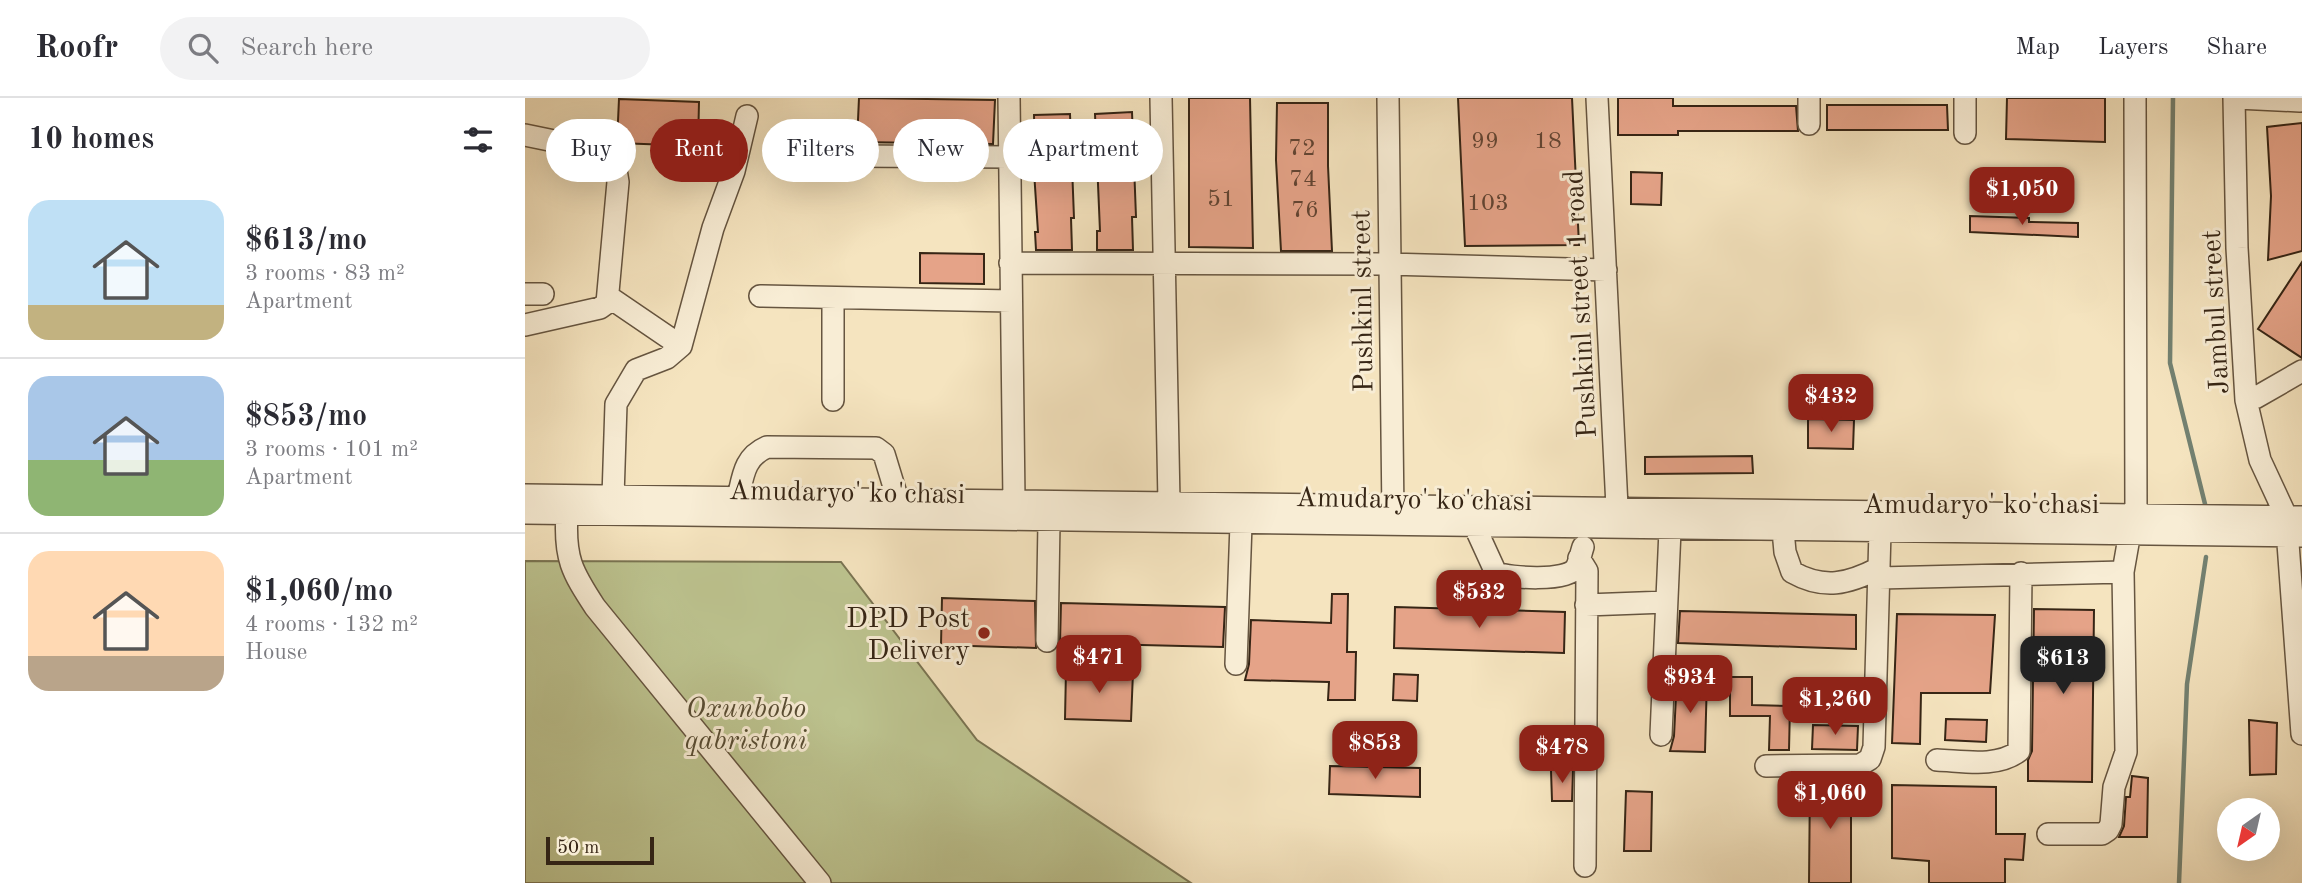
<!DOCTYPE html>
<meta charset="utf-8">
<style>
body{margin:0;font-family:"Old Standard TT",serif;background:#f2f2f3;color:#2b2b33;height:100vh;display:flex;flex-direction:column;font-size:26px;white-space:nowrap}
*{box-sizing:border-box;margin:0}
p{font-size:23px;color:#7c7c81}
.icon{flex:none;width:38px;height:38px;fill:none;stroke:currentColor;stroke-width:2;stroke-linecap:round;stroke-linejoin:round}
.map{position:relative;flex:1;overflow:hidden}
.sheet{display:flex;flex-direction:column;background:#fff;width:525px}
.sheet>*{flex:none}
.top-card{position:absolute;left:21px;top:21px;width:665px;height:63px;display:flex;gap:14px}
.needle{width:46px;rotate:214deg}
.buttons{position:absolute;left:1692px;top:700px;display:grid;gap:14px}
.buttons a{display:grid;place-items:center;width:63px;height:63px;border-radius:50%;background:#fff;box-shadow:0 7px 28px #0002;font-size:35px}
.scale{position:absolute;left:21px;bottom:18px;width:108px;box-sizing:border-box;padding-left:7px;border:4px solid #362515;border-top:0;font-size:19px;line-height:24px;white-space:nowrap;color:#362515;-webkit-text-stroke:5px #f8edd5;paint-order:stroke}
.price{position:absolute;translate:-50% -60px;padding:0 16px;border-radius:14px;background:#8f2418;color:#fff;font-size:23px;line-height:46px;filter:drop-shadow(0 2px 4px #0008)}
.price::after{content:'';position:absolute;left:50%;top:42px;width:21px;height:16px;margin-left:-10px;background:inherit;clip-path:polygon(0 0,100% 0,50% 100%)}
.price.on{background:#222;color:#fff}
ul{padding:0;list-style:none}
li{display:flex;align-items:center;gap:21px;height:175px;padding:0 28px}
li+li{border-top:2px solid #e1e1e2}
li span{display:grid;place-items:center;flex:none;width:196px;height:140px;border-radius:21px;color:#555}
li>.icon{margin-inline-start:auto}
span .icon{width:84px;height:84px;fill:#fffc;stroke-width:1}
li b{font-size:30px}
h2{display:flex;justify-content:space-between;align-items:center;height:84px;padding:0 28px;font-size:30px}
.pill{padding:0 24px;border-radius:32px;background:#fff;box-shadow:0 7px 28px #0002;font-size:24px;line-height:63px}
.pill.on{background:#8f2418;color:#fff}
header{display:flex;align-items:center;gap:42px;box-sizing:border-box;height:98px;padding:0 35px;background:#fff;border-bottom:2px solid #e1e1e2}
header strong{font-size:33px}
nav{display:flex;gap:38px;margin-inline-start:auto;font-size:24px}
.search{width:490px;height:63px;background:#f2f2f3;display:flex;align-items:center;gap:18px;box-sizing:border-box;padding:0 24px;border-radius:38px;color:#7c7c81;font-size:26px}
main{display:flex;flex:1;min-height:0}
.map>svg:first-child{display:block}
</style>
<header>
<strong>Roofr</strong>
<div class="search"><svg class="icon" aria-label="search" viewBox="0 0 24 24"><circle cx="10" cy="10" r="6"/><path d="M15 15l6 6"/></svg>Search here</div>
<nav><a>Map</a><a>Layers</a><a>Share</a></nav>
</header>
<main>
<section class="sheet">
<h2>10 homes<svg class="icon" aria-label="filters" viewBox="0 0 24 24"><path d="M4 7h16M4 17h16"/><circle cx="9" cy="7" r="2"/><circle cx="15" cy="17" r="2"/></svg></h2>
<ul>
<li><span style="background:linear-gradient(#bfe0f5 75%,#c2b280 0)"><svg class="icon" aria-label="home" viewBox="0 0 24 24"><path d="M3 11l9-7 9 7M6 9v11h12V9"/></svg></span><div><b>$613/mo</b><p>3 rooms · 83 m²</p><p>Apartment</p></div></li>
<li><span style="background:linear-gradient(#a9c7e8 60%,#8fb573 0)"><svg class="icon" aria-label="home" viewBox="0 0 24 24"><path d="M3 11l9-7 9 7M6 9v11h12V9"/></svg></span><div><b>$853/mo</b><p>3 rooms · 101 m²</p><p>Apartment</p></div></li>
<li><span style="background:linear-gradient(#ffd9b3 75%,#b9a48a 0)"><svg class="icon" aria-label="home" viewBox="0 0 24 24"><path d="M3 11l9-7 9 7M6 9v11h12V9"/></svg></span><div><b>$1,060/mo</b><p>4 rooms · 132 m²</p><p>House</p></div></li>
</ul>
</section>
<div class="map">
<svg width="1777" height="785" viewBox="0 0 1777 785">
<rect width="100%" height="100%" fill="#f5e4bf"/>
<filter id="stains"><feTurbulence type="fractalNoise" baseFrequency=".00286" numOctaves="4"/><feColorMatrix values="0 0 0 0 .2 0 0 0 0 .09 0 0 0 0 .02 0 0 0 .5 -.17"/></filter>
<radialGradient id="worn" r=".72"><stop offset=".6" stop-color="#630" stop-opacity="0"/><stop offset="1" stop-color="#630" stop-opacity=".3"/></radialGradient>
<path fill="#bdc490" stroke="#7a7452" stroke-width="2" d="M0,463L316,464L452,642L666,785H0Z"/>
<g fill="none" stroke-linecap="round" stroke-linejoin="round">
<path stroke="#738171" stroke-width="4.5" d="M1648,0L1645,265L1681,410
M1654,785L1662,586L1681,459"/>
</g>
<path fill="#e5a388" stroke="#362515" stroke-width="2" d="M334,0L470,2L468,46L332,44Z
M664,0H725L728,150L664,149Z
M933,0H1047L1054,147L940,148Z
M1093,0H1148V8H1271L1273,33H1153V37H1093Z
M1482,0H1580V44L1481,41Z
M94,1L174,4L173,48L92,45Z
M752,5H803V68L807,153H756L751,62Z
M1302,7H1422L1423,32H1302Z
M607,14L611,119H607L608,152H572V133H575L570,16Z
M545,16L549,120H546L547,152H511L510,134H513L508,58H510L509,17Z
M1777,25V153L1743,162L1746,98L1742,29Z
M1106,74L1137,75L1136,107L1106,106Z
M1445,118L1504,120V124L1553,125V139L1445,134Z
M395,155L459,156V186L395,185Z
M1777,164V260L1733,231Z
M1283,321L1329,322L1328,351L1283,350Z
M1227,358L1228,375L1120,376V359Z
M807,496H823L822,554H831L830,602H803L804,584L720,582L724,566L726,522L806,525Z
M417,500L510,503L511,550L416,547Z
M536,505L700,509L698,549L535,545Z
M870,509L1040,514L1039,555L869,550Z
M1509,511L1569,512L1567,684L1503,683V662L1507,653Z
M1155,513L1331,517V551L1153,545Z
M1372,516L1470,517L1465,595H1396L1395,646L1367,645Z
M541,572L608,574L606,623L540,621Z
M869,576L893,577L892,603L868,602Z
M1152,578L1182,579L1180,654L1145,653L1149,638Z
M1205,579H1227V607L1265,608L1264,652H1244L1245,618H1205Z
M1421,621L1462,622L1461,644L1420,642Z
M1724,622L1752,625L1751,676L1725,677Z
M1288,627L1333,628L1332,652L1287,651Z
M805,668L895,670V699L804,696Z
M1026,672H1048L1047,703H1027Z
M1607,678L1623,680L1622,739H1594L1599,728L1601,699H1605Z
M1326,680V785H1284L1285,681Z
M1367,687L1471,689V736H1500L1498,762L1480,761V785H1404V763L1367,760Z
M1101,693L1127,694L1126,753H1099Z"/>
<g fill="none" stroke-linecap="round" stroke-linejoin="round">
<defs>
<path id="minor" d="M484,0L489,403
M636,0L644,404
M863,0L868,418
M1072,0L1092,409
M1284,0V26
M1440,0V35
M1610,0L1611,417
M1709,0L1712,150L1721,302L1735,362L1761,418L1777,636
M1712,0L1775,3L1777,0
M0,37L34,44L85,66L91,72L93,84L82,205L75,210L0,227
M326,58L485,59
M485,165L863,166L1081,172
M0,196H18
M235,198L486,203
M84,199L156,248
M308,202V302
M1730,300L1777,273
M0,397L1777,419
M88,399L91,306L111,272L142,260L156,248L188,130L209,73L222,18
M213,400C218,378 219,359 242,349L351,350L359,356L373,402
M0,415L1777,438
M42,416C39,460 47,474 70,509L295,785
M950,429L971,475C986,480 1041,484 1051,470C1054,465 1056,455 1058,449
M1258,432L1260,454L1267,474C1299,492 1323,486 1354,470
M1054,460L1062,473L1060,768
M1354,480L1598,474
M1061,507L1141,504
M522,543L524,424
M711,566L716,426
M1136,637L1145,432
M1412,662C1438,663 1472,670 1494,653L1496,475
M1241,668L1335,667L1345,661L1349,649L1355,433
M1523,736H1577L1583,732L1586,726L1589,689L1601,654L1598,474L1605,434"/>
</defs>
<use href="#minor" stroke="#665540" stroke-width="24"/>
<use href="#minor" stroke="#f8edd5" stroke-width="21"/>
</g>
<circle fill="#8f2418" stroke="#f8edd5" stroke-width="2.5" cx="459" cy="535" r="7"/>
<g text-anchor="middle" stroke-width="6" stroke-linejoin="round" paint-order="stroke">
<g font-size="24" fill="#624432">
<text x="960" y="50">99</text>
<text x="1023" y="50">18</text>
<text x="777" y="57">72</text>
<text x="778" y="88">74</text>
<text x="696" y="108">51</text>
<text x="963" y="112">103</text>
<text x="780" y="119">76</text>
</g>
<g font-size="28" fill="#362515" stroke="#f8edd5">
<text transform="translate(836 203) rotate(-91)" y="10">Pushkinl street</text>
<text transform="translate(1054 206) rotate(-93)" y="10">Pushkinl street 1 road</text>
<text transform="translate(1689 214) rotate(-93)" y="10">Jambul street</text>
<text transform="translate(322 393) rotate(1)" y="10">Amudaryo' ko'chasi</text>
<text transform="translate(889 400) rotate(1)" y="10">Amudaryo' ko'chasi</text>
<text x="1456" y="415">Amudaryo' ko'chasi</text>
</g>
<g font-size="28" fill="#362515" stroke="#f8edd5" text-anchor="end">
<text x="445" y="529">DPD Post<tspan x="445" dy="32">Delivery</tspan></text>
</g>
<g font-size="28" font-style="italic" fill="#584d34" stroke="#f8edd5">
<text x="221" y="619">Oxunbobo<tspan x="221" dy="32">qabristoni</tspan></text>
</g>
</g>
<rect width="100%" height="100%" filter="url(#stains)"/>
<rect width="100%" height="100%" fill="url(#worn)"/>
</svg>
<div class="buttons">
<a><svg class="needle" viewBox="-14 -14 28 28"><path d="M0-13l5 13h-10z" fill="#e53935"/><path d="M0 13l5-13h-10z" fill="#7c7c81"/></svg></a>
</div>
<div class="scale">50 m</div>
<b class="price" style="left:1497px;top:129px">$1,050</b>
<b class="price" style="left:1306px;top:336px">$432</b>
<b class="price" style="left:954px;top:532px">$532</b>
<b class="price" style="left:574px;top:597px">$471</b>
<b class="price on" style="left:1538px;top:598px">$613</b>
<b class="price" style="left:1165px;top:617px">$934</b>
<b class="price" style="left:1310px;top:639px">$1,260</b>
<b class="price" style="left:850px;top:683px">$853</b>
<b class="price" style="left:1037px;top:687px">$478</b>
<b class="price" style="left:1305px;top:733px">$1,060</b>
<div class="top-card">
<a class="pill">Buy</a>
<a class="pill on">Rent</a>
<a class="pill">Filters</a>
<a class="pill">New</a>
<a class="pill">Apartment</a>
</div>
</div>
</main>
